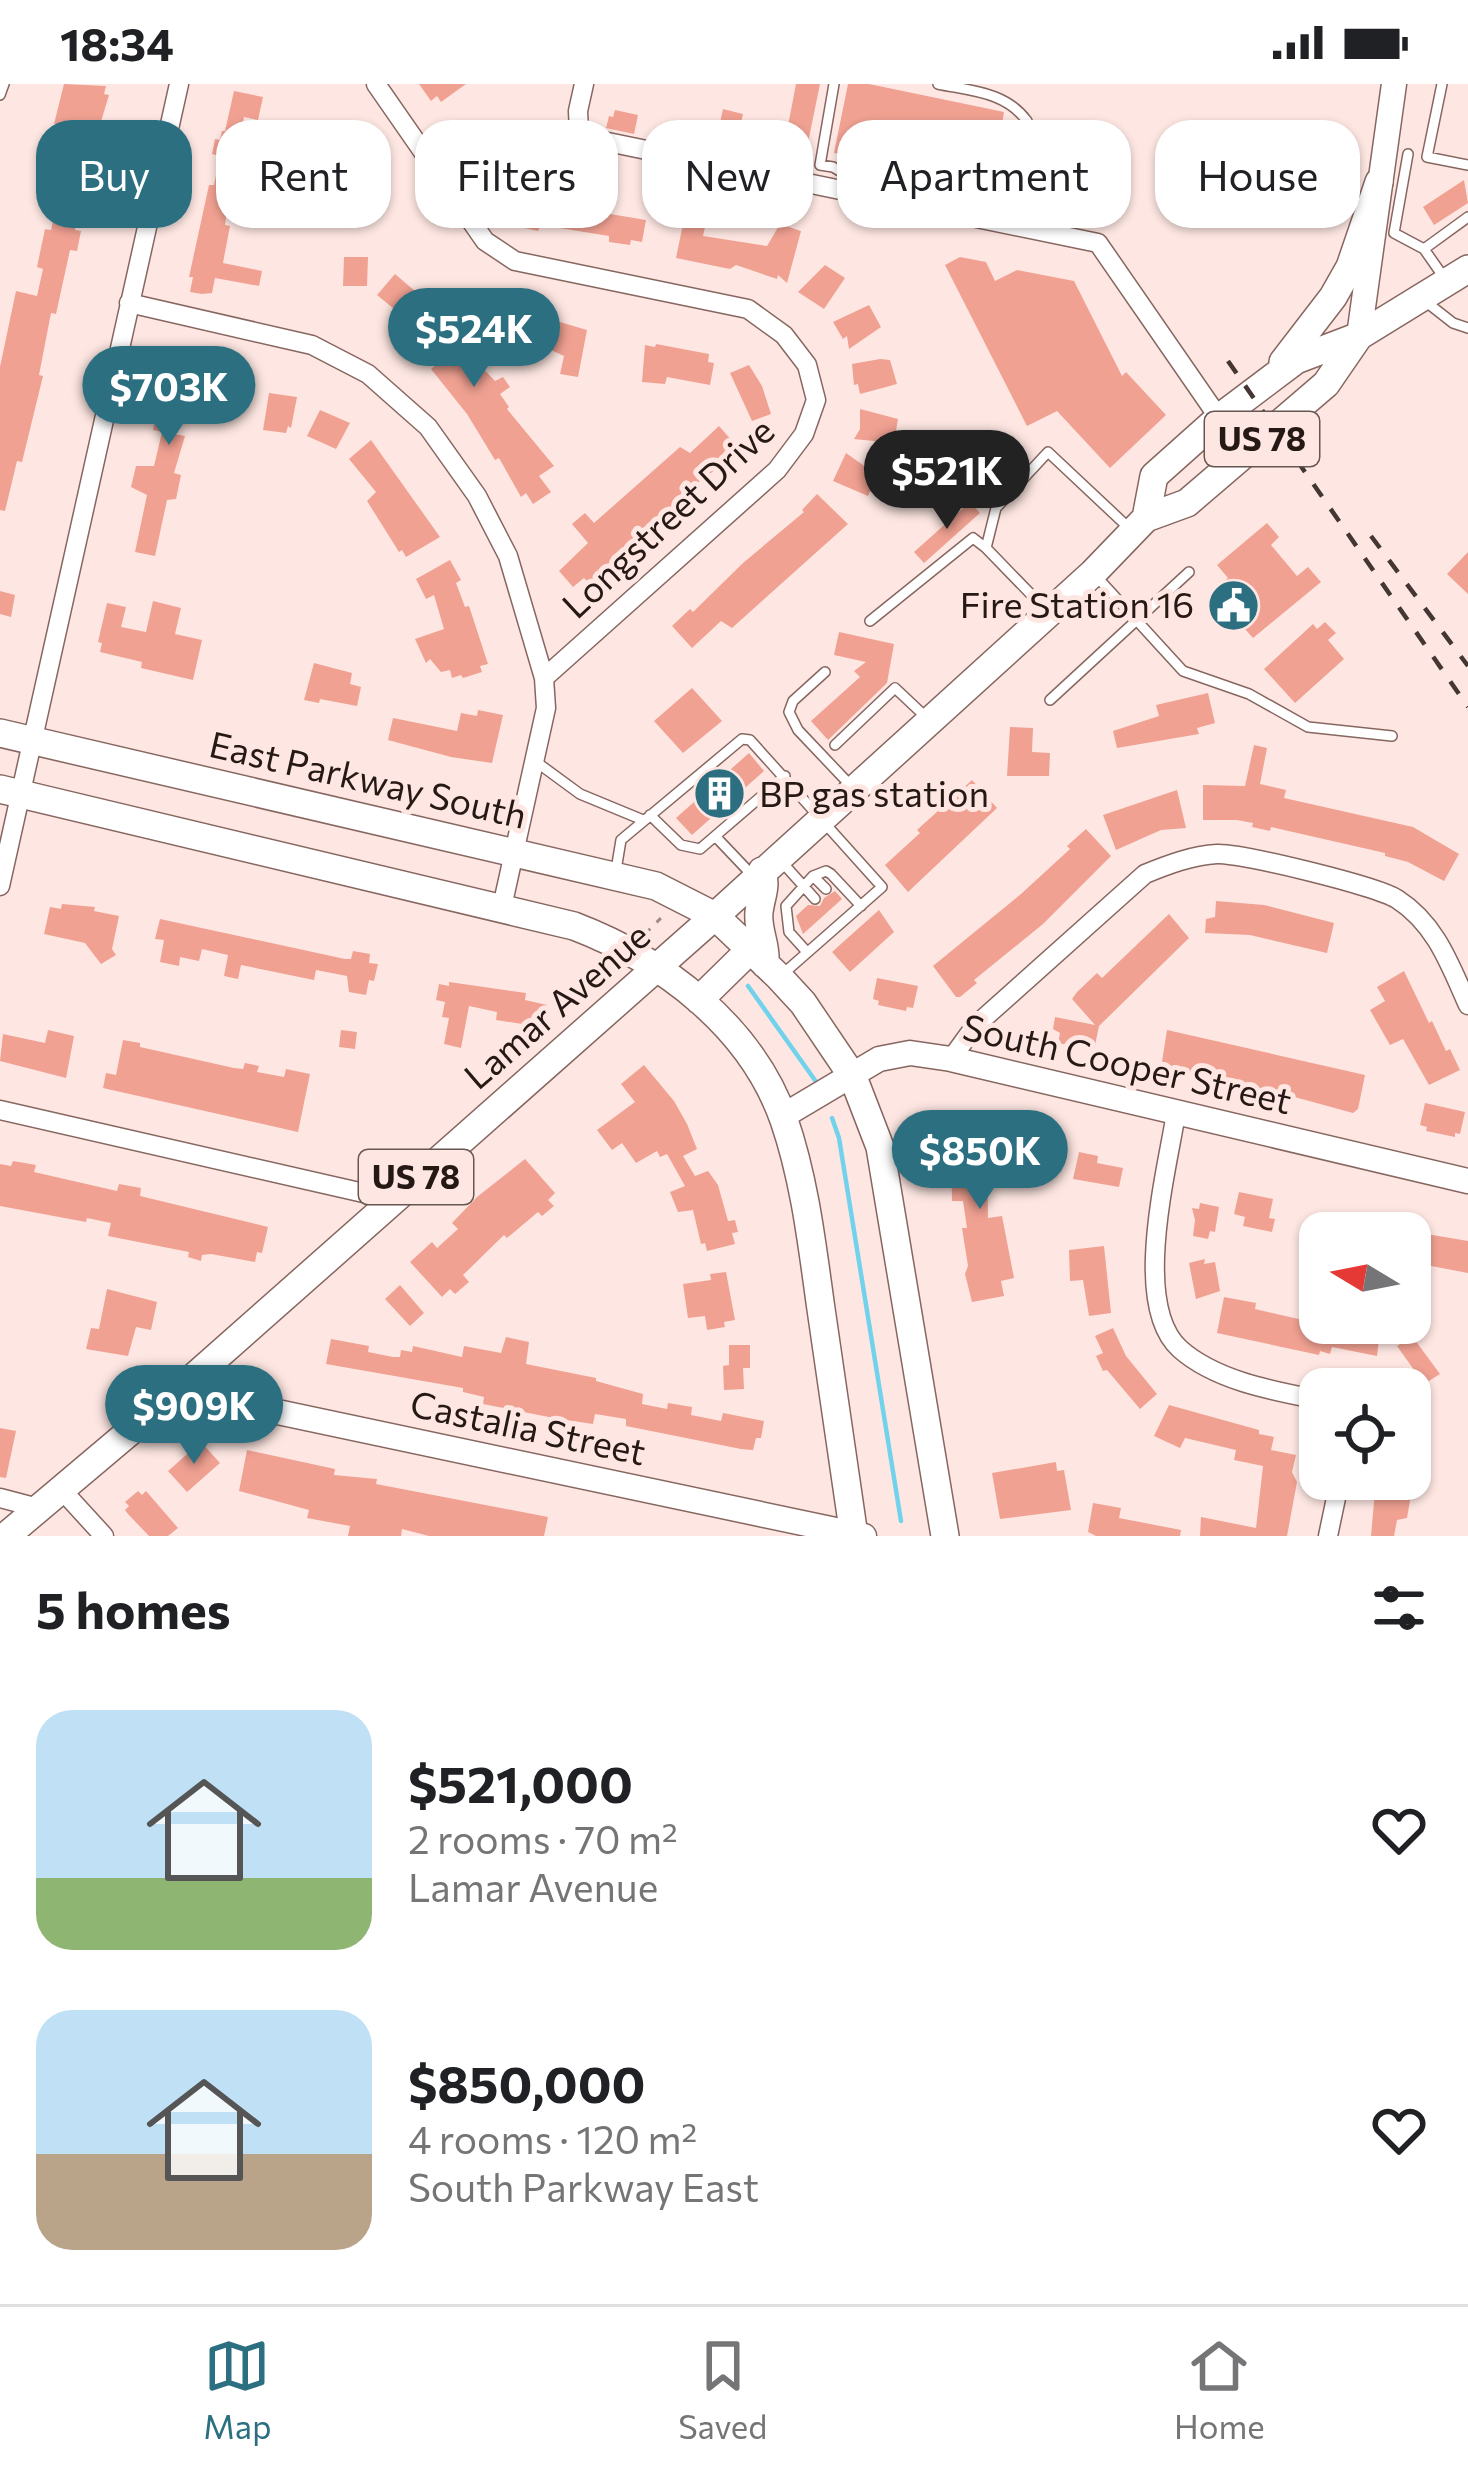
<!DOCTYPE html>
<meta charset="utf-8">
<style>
body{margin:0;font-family:Commissioner,sans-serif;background:#f2f2f2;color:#202124;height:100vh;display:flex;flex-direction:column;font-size:45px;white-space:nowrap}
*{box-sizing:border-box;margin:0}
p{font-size:39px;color:#757577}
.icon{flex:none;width:66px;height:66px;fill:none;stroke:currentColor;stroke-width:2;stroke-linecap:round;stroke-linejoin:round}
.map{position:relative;height:1452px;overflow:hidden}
.drawer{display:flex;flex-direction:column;background:#fff;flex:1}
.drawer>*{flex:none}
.banner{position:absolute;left:36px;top:36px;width:1398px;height:108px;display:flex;gap:24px}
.needle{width:78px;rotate:280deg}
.buttons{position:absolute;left:1299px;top:1128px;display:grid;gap:24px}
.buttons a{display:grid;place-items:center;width:132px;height:132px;border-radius:24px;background:#fff;box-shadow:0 3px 9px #0004;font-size:60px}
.price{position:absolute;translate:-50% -102px;padding:0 27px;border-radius:42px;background:#2c6f80;color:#fff;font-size:39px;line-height:78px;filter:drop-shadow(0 3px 6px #0008)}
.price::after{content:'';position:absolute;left:50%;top:72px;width:36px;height:27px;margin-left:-18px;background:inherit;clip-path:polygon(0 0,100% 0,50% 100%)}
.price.current{background:#222;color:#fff}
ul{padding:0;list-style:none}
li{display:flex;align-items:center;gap:36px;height:300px;padding:0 36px}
li span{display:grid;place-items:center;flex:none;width:336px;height:240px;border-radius:36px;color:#555}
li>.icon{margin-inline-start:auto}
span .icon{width:144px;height:144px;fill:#fffc;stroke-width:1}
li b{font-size:51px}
h2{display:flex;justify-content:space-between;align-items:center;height:144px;padding:0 36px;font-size:51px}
.tag{padding:0 42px;border-radius:36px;background:#fff;box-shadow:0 3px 9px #0004;font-size:42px;line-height:108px}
.tag.current{background:#2c6f80;color:#fff}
.status{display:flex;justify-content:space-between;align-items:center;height:84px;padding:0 60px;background:#fff;direction:ltr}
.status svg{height:33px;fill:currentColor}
.tab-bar{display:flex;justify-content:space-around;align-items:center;height:168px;border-top:3px solid #e0e0e0;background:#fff;font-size:33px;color:#757577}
.tab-bar a{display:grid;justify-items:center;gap:6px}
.tab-bar .current{color:#2c6f80}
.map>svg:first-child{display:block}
</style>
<div class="status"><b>18:34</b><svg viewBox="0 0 49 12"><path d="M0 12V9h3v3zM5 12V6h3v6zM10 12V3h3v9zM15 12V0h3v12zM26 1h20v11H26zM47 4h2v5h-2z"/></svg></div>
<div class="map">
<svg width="1468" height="1452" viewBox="0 0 1468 1452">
<rect width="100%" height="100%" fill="#fee7e2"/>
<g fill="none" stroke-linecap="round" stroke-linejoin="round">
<path stroke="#72d2ec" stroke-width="4.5" d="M748,902L817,999
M832,1034L839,1054L901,1437"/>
</g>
<path fill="#f0a192" d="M64,0L106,2L104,10L109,11L97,51L54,40Z
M419,0H466L441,18L437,12L431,17Z
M796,0H820L803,83L781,78Z
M848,0H869L1004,28L998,66L1049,77L1038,130L987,119L991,100L834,69Z
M234,7L263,13L258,36L244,33L232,94L225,141L230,142L223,179L262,187L259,202L215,194L212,209L202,210L190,208L193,193H189L209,101H214L220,72L212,70L215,55L220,56L222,47H225Z
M723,25L743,30L734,70L714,66Z
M615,26L638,31L634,50L606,44L609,32L613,33Z
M50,56L94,69L88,96L73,93L70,108L38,101Z
M495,67L511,89L492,102L486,100L474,82Z
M1464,96L1468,119L1434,141L1423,123Z
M526,103L570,111L581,108L595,110L592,127L646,136L642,158L631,156L630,161L609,158V152L541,141L538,147L520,143Z
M55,127L77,132L75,146L81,147L77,167L70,166L56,230L51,229L39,291L43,292L22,378L17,377L5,427L0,426V283L16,207L37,212L43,185L37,183L45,145L51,146Z
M684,135L706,139L703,152L767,162L780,140L801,147L787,199L778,191L777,195L736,181L730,185L676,174Z
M344,173H368L367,202H343Z
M960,173L986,178L995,197L1017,186L1074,197L1122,292L1126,288L1166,331L1110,384L1057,327L1027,342L945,181Z
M825,181L845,194L824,225L798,208Z
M395,190L436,225L443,219L461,241L450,250L495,297L503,293L510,303L500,310L509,323L507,325L554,382L539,392L551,408L533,420L526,409L521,413L499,374L495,376L467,330L431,285L441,277L410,238L377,211Z
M869,221L881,243L849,265L847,252L843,255L833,238Z
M526,228L587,246L578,293L560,290L564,272L551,266L553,257L521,251Z
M656,260L709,270L708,278L714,279L710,301L667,293L665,300L642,298L645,261L655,263Z
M170,272L201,286L198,301L227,307L223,326L181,317L174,350L185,352L174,389L181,391L176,415L167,416L155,472L135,468L147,411L131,403L136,382H154L162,348L153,346Z
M880,275L890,276L897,300L860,310L858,300L854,301L852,280Z
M749,281L762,302L771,330L752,337L730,289Z
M269,309L297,313L291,344L288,342L286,349L263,346Z
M860,325L898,335L894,359L854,355L860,345Z
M320,326L350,339L336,365L307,352Z
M719,342L734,359L725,368L730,374L693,403L658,438L656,435L589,499L584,494L573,503L559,487L588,459L572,440L585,429L594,439L680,363L690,369Z
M371,356L440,453L406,473L402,466L399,468L367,417L376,408L349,375Z
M846,369L877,391L868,412L833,397Z
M817,410L848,440L732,544L721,537L692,564L672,542L690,525L693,528L743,479L804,428L802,426Z
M970,418L980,429L924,479L914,468Z
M1267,439L1279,453L1271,461L1297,492L1308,483L1321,498L1253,554L1212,508L1228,494L1217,481Z
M1468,468V510L1447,490Z
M450,476L461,496L456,499L465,523L469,522L488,580L480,582L482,588L463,594L461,591L452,594L450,586L441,588L430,575L426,579L415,555L444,545L434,511L426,515L416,495Z
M0,507L15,511L11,533L0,530Z
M153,517L181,524L175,550L202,556L193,596L141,584L142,578L100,568L102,559L98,558L107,519L126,523L121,543L146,548Z
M1325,538L1336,549L1328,556L1344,575L1295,619L1264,585L1313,540L1317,545Z
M839,548L894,560L887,599L828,656L811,637L860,593L854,587L866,578L834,571Z
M314,579L352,589L350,600L361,603L357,622L320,615L319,619L304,616Z
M692,604L722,637L683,669L654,637Z
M1208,609L1215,639L1197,644L1199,650L1117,664L1113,647L1159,632L1156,621Z
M478,626L503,631L492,679L451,673L388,656L393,634L457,647L461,629L477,632Z
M1010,643L1033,644L1032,668L1050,669L1049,692H1007Z
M1254,661L1267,664L1260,700L1286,706L1284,714L1413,743L1459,770L1444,797L1408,778L1385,772V769L1271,743L1270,747L1252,743L1253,739L1237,736H1203V701L1245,702Z
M749,669L764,687L692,751L676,734Z
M972,696L997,724L908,808L885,781L920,749L917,746Z
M1177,706L1186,744L1161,746L1116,766L1103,731Z
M1086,745L1111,772L1043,840L974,896L977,899L960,913H956L933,882L1021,810L1070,765L1067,762Z
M835,807L842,815L803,850L796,832L808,821L820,822L824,814Z
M1216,817L1264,821L1334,839L1327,869L1250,851L1205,849L1206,835L1215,833Z
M62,820L95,823L94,827L119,832L112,865L116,871L101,880L85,859L44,850L50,823L61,825Z
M879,826L894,848L850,888L832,868Z
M1169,830L1189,854L1099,942L1094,966L1058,959L1060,949L1053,945L1055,933L1095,941L1072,915L1077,908L1097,889L1102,894Z
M160,835L345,875H351L353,867L370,870L369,879L378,880L374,897L369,896L366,911L349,908L347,892L316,886L314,896L241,881L238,895L224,892L228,871L202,865L199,877L180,873L179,882L160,878L164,856L155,855Z
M1404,887L1429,939L1432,937L1446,967L1450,965L1460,986L1429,1001L1403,955L1390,961L1370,926L1385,917L1377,903Z
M877,894L918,902L913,924L907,923L906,927L878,921L879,917L873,915Z
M449,898L526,909L525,916L547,921L542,943L496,936L497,928L469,922L461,964L444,960L449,934L442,933L445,918L436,916L439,900L449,902Z
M48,946L74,952L66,994L0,977L3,950L45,959Z
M341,946L357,948L355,965L339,963Z
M1167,946L1365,991L1358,1025L1353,1029L1269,1006L1268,1012L1246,1007L1245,1000L1161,984Z
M123,956L140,959V963L149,965L234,984L243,985L245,979L259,982L257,988L284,993L286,985L310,990L298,1048L103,1004L106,989L116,991Z
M644,981L674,1017L687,1040L697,1065L683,1072L695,1092L708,1087L718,1101L728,1137L735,1136L738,1148L732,1149L735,1160L707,1167L705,1159L701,1160L693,1126L678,1128L670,1108L685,1102L667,1070L660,1073L657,1067L636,1079L622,1059L612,1066L597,1046L635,1018L621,1000Z
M1425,1019L1465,1028L1460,1050L1455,1049V1053L1426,1047L1427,1043L1420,1041Z
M961,1042L1014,1054L1010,1071L987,1066L988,1134L1002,1132L1014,1194L1001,1197L1004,1212L972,1218L965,1190L968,1182L962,1144H967L963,1117H952L951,1050L958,1052Z
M1079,1068L1098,1072L1097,1079L1123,1084L1119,1103L1073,1095Z
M525,1075L555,1109L548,1116L554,1122L542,1132L538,1128L507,1154L504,1151L463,1191L469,1198L455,1210L450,1205L442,1213L410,1178L432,1158L437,1164L458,1145L452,1139L477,1113Z
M13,1077L36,1081L34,1088L117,1107L119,1100L141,1104L140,1112L268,1143L262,1169L257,1168L255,1178L211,1170L202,1171L201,1177L188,1173L189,1168L108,1152L111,1139L87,1134L86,1138L0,1122V1080L11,1082Z
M1239,1108L1273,1115L1269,1134L1275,1135L1272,1148L1243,1142L1245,1133L1234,1130Z
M1200,1119L1219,1123L1215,1148L1210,1147L1208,1155L1193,1152L1195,1136L1192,1124L1199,1125Z
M1341,1129L1364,1133L1361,1149H1337Z
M1415,1148L1468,1157V1189L1410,1178Z
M1104,1162L1111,1229L1089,1232L1083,1196L1070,1197L1069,1166Z
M1205,1175L1204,1180L1215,1178L1220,1207L1196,1215L1189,1179Z
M726,1188L735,1236L724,1238L725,1243L707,1246L705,1232L688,1234L683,1200L711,1196L710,1190Z
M400,1201L424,1229L410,1242L385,1215Z
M107,1205L157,1218L151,1246L136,1243L128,1272L86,1265L91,1244L99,1245Z
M1224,1213L1256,1219L1255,1225L1316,1239H1364L1363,1242L1380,1246L1377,1272L1332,1263L1330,1270L1320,1267L1319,1271L1217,1249Z
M1113,1244L1126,1272L1157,1310L1140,1325L1107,1286L1103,1287L1096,1272L1103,1269L1095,1252Z
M1412,1252L1440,1290L1424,1300L1397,1262Z
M506,1253L529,1258L526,1280L596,1294V1297L643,1310L642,1320L667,1325L668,1319L692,1323L691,1331L721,1337L723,1329L764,1337L761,1354H756L753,1366L741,1365L626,1342V1335L595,1330L593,1340L559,1335L483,1320L484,1313L463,1308V1304L326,1280L331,1255L369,1262L368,1268L393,1273H400L401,1266L412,1268L413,1262L462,1273L464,1262L501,1269Z
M729,1261H750V1284H743L744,1305L724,1306L723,1282L729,1281Z
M1169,1321L1259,1346V1350L1274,1353L1271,1366L1296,1371L1292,1388L1297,1398L1287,1452H1200L1201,1433L1256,1444L1263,1382L1234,1376L1236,1366L1185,1354L1180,1364L1154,1352Z
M1410,1324L1425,1325L1423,1353H1410Z
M0,1344L16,1347L6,1394L0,1393Z
M201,1358L220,1379L187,1408L168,1387Z
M247,1366L335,1385L334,1391L377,1395L376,1400L548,1433L544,1452H429L402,1445L401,1452H348L350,1442L307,1434L309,1426L239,1407Z
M1056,1378L1057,1387L1064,1386L1071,1426L1000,1435L992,1389Z
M1376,1395H1409L1406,1410L1411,1411L1407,1434L1397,1436L1394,1452H1371Z
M138,1407L142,1411L146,1407L178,1444L168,1452H149L128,1430L125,1426L129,1422L125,1418Z
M1093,1419L1121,1424L1119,1434L1181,1446L1180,1452H1096L1088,1448Z"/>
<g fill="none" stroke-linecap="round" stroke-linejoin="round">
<defs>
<path id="lane" d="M834,0L820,81L833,83L848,92V108
M938,0C972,7 1006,8 1027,37
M1442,0L1427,73L1468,81
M0,11L4,0
M55,49C70,52 89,55 102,64C125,81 116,113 148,136
M1408,70L1394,149L1424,165L1468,133
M1424,165L1445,195
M1425,217L1453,239L1468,244
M1097,493L1183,587L1249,610L1308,643L1392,652
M1048,528L986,464L996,424L1048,368L1130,445
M870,537L973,454L986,464
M825,588L793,617L789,628L798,646L853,704
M1050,616L1189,488
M835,661L895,604L929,636
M535,677L580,710L643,736
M650,731L681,761L700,765L785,692
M715,752L753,792
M781,777L815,815
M616,786L621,756L742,655L750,656L882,803L784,889
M813,792L826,787L831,790L861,822
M807,868L789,848L786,822L813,792L826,805"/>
<path id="street" d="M376,0L485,157L515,177L748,225L784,251L807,281L816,316L804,350L777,386L544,594
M584,0L578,27L579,48L598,56L1098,159L1219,334
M129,219L312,261L368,290L428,343L477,412L508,472L544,594L546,624L502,823
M0,802L179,0
M951,975L975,942L1145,790C1167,781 1193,771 1217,770C1241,769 1377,802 1397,815C1436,840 1450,881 1468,921
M0,1026L390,1115
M1176,1029C1167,1087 1131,1221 1180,1265C1216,1297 1274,1307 1320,1316
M61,1405L104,1452
M0,1414L38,1424
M1328,1452L1340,1395"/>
<path id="secondary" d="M1359,252L1394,0
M783,1032L879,975L910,969L951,975L1468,1097
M178,1307L864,1452"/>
<path id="primary" d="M1283,278L1333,213L1350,183L1379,98
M1146,434L1154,392L1219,334L1296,276L1359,252L1468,185
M0,649L656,802L715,832L779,893L803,919L853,993L880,1063L945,1452
M0,705L574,842C663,876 751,942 784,1036C805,1097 812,1161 821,1225C832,1300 843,1376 854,1452
M762,787C767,803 761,812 759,828C757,847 767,861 765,880
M699,916L750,866
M6,1452L178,1307L715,832L1093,489L1146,434L1187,419L1326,300L1359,252"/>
</defs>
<use href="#lane" stroke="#876660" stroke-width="12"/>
<use href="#street" stroke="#876660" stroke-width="21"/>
<use href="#secondary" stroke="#876660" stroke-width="27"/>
<use href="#primary" stroke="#876660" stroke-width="30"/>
<path stroke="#9e8b87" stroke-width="3" stroke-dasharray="6 9" stroke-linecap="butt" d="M646,849L665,830"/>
<use href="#lane" stroke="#fff" stroke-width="9"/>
<use href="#street" stroke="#fff" stroke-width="18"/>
<use href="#secondary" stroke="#fff" stroke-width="24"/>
<use href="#primary" stroke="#fff" stroke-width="27"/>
<path stroke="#443633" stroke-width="4.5" stroke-dasharray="15 15" stroke-linecap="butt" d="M1228,277L1468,623
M1371,452L1468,582"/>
</g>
<defs>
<symbol id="civic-disc" viewBox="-11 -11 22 22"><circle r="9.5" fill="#2c6f80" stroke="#fee7e2"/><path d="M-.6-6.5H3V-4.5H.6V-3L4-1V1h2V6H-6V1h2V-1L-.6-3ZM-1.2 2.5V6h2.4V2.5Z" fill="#fff"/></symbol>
<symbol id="building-disc" viewBox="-11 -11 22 22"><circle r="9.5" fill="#2c6f80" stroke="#fee7e2"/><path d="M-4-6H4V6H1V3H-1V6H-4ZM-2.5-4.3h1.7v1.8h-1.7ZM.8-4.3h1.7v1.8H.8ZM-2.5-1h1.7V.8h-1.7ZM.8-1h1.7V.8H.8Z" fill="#fff"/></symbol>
</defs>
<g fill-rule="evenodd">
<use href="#civic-disc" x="1204" y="492" width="59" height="59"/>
<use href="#building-disc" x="690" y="680" width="59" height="59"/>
</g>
<g text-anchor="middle" stroke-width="10" stroke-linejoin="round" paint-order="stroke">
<g fill="#fee7e2" stroke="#665652" stroke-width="3">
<rect x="1205" y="328" width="114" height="54" rx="9"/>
<rect x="359" y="1066" width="114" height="54" rx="9"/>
</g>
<g font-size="33" font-weight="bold" fill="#251815">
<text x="1262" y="367">US 78</text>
<text x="416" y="1105">US 78</text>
</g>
<g font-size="36" fill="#251815" stroke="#fee7e2">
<text transform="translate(668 434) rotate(-43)" y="13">Longstreet Drive</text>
<text transform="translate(368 696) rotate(13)" y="13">East Parkway South</text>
<text transform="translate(557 922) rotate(-41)" y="13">Lamar Avenue</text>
<text transform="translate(1127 980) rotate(13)" y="13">South Cooper Street</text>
<text transform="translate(528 1344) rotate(12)" y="13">Castalia Street</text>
</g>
<g font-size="36" fill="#251815" stroke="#fee7e2" text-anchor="end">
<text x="1194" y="534">Fire Station 16</text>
<text x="759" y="723" text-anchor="start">BP gas station</text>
</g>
</g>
</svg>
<div class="buttons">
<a><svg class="needle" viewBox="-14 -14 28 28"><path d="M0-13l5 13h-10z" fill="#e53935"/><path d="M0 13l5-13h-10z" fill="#757577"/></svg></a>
<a><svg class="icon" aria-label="locate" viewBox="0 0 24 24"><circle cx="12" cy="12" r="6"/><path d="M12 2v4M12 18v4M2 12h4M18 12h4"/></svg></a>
</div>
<b class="price" style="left:474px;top:306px">$524K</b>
<b class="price" style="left:169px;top:364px">$703K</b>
<b class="price current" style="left:947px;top:448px">$521K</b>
<b class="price" style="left:980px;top:1128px">$850K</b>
<b class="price" style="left:194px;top:1383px">$909K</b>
<div class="banner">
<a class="tag current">Buy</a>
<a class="tag">Rent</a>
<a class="tag">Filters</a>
<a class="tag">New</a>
<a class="tag">Apartment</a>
<a class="tag">House</a>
</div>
</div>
<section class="drawer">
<h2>5 homes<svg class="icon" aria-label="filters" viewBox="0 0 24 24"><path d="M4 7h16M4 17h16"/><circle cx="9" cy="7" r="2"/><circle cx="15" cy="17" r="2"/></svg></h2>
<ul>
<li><span style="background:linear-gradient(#bfe0f5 70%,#8fb573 0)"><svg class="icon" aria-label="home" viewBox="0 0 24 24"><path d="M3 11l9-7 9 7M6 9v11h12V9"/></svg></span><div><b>$521,000</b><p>2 rooms · 70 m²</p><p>Lamar Avenue</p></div><svg class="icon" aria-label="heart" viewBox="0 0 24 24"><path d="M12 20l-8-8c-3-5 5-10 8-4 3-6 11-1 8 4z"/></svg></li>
<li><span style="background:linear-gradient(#bfe0f5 60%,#b9a48a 0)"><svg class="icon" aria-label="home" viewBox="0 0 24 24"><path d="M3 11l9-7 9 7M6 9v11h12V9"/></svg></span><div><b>$850,000</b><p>4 rooms · 120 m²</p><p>South Parkway East</p></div><svg class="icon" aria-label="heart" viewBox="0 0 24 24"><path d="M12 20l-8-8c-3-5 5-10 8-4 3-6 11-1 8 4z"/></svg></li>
</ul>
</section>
<nav class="tab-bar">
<a class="current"><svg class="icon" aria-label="map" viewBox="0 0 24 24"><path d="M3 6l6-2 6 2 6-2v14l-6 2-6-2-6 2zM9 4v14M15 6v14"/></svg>Map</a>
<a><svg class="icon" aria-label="saved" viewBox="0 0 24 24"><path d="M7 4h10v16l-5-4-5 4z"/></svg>Saved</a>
<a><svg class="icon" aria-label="home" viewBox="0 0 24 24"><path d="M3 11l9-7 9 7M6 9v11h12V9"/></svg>Home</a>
</nav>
